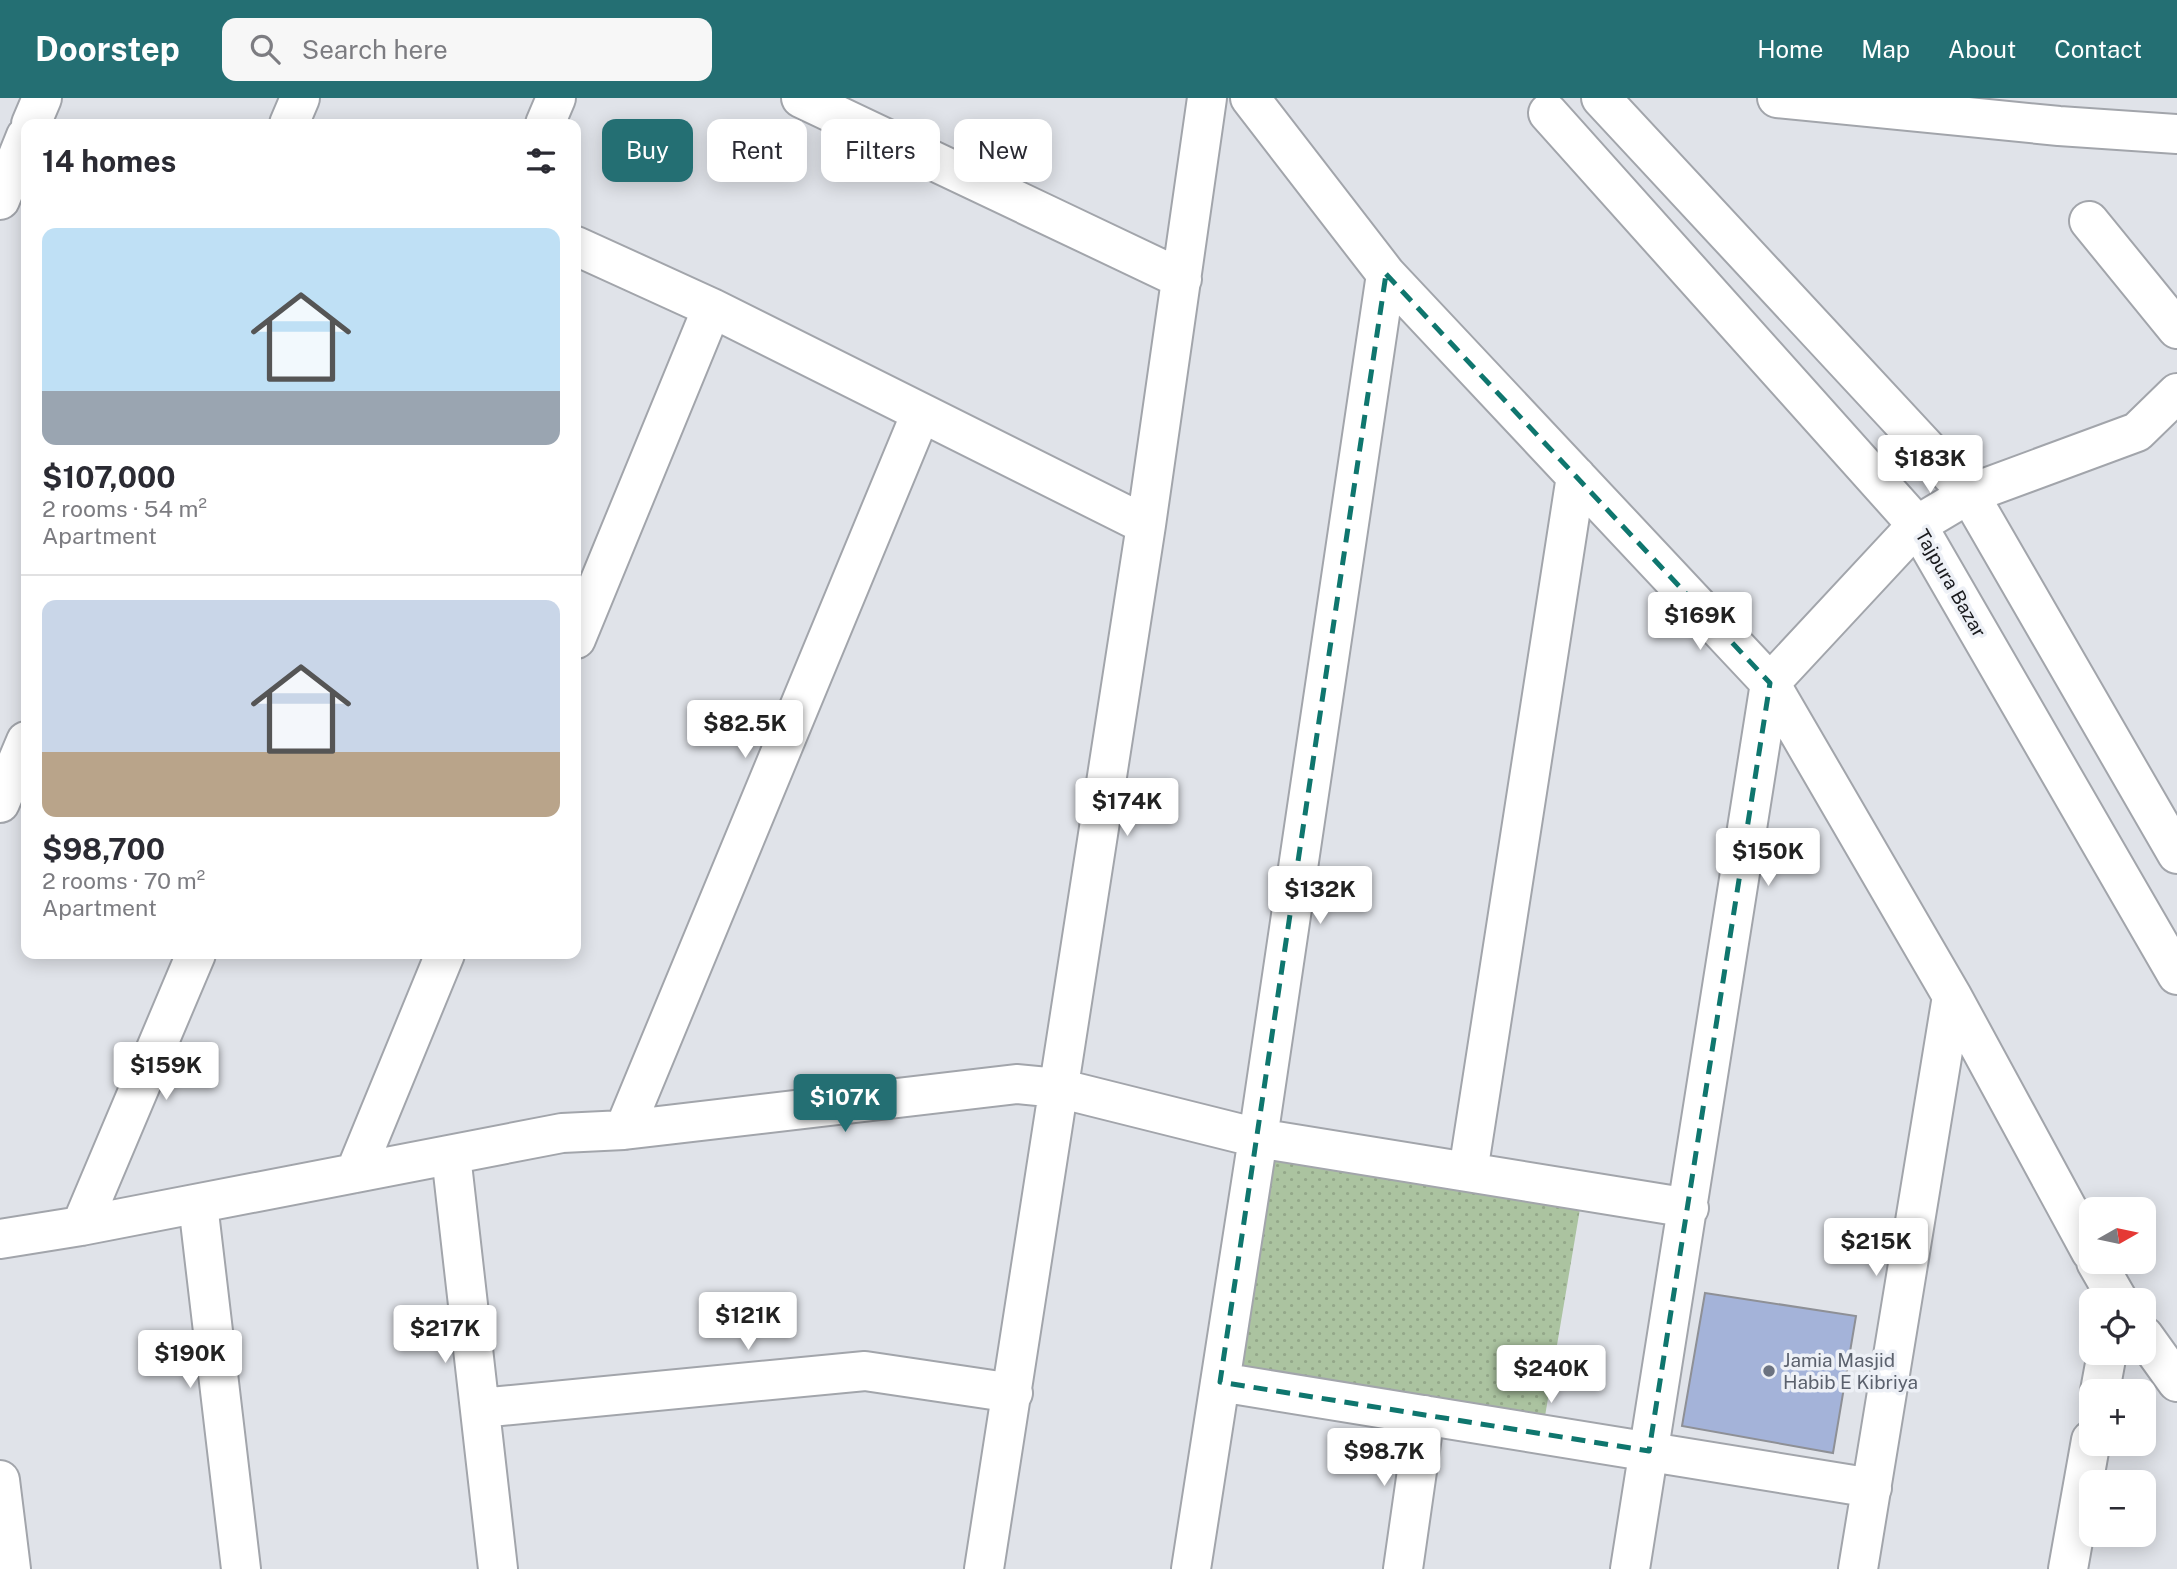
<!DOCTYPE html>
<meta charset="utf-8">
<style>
body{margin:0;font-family:"Public Sans",sans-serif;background:#f7f7f7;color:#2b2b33;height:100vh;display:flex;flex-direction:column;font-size:26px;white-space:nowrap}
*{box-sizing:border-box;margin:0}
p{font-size:23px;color:#7c7c81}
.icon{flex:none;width:38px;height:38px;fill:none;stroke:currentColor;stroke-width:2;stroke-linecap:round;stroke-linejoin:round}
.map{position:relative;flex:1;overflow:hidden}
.panel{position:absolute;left:21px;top:21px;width:560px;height:840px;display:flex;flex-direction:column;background:#fff;border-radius:14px;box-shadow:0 4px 18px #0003}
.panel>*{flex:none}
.banner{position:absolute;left:602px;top:21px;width:665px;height:63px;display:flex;gap:14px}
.needle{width:46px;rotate:81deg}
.controls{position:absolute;left:2079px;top:1099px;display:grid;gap:14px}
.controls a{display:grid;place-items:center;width:77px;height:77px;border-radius:14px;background:#fff;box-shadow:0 4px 18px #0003;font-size:35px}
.price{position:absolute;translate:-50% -60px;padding:0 16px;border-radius:7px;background:#fff;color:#222;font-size:23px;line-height:46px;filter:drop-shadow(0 2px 4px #0008)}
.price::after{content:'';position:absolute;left:50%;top:42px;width:21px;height:16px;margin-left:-10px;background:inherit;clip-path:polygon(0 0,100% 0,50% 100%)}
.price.selected{background:#246f73;color:#fff}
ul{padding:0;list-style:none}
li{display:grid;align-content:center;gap:14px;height:371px;padding:0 21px}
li+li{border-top:2px solid #e1e1e2}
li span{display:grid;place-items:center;height:217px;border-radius:14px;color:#555}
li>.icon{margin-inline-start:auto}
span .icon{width:126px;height:126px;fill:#fffc;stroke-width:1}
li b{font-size:30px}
h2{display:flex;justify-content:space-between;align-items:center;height:84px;padding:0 21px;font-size:30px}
.tag{padding:0 24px;border-radius:14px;background:#fff;box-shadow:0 4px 18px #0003;font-size:24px;line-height:63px}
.tag.selected{background:#246f73;color:#fff}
header{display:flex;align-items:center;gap:42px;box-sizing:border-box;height:98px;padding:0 35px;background:#246f73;color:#fff}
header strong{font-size:33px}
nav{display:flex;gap:38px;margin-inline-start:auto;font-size:24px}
.search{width:490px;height:63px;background:#f7f7f7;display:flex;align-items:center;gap:18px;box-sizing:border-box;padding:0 24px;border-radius:14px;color:#7c7c81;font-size:26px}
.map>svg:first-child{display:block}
</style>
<header>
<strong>Doorstep</strong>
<div class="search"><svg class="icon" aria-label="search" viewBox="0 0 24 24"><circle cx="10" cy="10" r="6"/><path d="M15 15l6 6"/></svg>Search here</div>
<nav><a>Home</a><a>Map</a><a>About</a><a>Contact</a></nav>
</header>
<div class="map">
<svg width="2177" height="1471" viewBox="0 0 2177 1471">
<defs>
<pattern id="park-dots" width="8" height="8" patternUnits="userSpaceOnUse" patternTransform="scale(1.75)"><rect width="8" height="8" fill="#abc3a0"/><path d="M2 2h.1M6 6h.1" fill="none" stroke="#93a789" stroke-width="1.8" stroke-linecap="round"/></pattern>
</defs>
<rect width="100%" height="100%" fill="#e0e3e9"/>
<path fill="url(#park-dots)" d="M1258,1040L1583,1093L1542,1336L1220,1284Z"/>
<path fill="#a4b3d9" stroke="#8e9096" stroke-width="2" d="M1705,1195L1856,1218L1833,1355L1682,1328Z"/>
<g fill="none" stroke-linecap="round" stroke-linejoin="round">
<defs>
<path id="minor" d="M801,0L1182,181
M1250,0L1386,176L1770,585L1952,898L2091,1154
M1777,0L2059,28L2177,36
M31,26L42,0
M289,26L300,0
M545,26L556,0
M0,102L26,38
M2089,123L2177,231
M576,148L712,210L1146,427
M576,541L712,210
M0,705L26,643
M624,1032L921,315
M451,1057L498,1471
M1468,1074L1576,378
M355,1075L445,856
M198,1106L241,1471
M81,1128L196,856
M0,1141L81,1128L562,1035L624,1032L1016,986L1058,990L1258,1040L1689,1110
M2096,1164L2118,1202
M2144,1238L2177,1284
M1220,1284L1872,1390
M2100,1293L2107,1255
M480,1310L865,1273L1013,1295
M0,1382L11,1471
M984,1471L1146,427L1207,0
M1191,1471L1258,1040L1386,176
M1403,1471L1425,1317
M1630,1471L1770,585L1917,427L1969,396L2137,334L2177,295
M1858,1471L1952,898
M2068,1471L2091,1342"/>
<path id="tertiary" d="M1601,0L1969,396L2177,756
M1548,15L1917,427L2177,877"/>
</defs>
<use href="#minor" stroke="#a2a5ab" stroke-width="42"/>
<use href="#tertiary" stroke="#a2a5ab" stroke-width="42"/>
<use href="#minor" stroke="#fff" stroke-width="38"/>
<use href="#tertiary" stroke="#fff" stroke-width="38"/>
</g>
<path fill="none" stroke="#0f766e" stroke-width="5" stroke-dasharray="14 9" stroke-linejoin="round" d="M1386,176L1770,585L1649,1353L1220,1284Z"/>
<circle fill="#6b7280" stroke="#edf0f6" stroke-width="2.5" cx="1769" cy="1273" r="7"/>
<g text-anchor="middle" stroke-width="7" stroke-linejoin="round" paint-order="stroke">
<g font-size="19" fill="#191a1d" stroke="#edf0f6">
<text transform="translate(1951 485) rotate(60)" y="7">Tajpura Bazar</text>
</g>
<g font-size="19" fill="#5b616d" stroke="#edf0f6" text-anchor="start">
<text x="1783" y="1269">Jamia Masjid<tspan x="1783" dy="22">Habib E Kibriya</tspan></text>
</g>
</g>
</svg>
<div class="controls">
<a><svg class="needle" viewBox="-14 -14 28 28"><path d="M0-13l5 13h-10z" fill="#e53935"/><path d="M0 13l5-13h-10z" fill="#7c7c81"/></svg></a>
<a><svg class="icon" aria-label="locate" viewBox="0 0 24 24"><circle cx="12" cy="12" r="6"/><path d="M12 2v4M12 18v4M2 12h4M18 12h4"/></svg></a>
<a>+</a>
<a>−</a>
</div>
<b class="price" style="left:1930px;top:397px">$183K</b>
<b class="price" style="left:1700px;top:554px">$169K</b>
<b class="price" style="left:745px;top:662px">$82.5K</b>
<b class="price" style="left:1127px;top:740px">$174K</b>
<b class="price" style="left:1768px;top:790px">$150K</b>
<b class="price" style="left:1320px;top:828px">$132K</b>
<b class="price" style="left:166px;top:1004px">$159K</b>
<b class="price selected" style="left:845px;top:1036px">$107K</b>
<b class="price" style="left:1876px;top:1180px">$215K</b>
<b class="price" style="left:748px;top:1254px">$121K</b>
<b class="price" style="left:445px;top:1267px">$217K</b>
<b class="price" style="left:190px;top:1292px">$190K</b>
<b class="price" style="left:1551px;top:1307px">$240K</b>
<b class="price" style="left:1384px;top:1390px">$98.7K</b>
<div class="banner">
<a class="tag selected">Buy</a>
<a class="tag">Rent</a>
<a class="tag">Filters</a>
<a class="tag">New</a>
</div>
<section class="panel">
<h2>14 homes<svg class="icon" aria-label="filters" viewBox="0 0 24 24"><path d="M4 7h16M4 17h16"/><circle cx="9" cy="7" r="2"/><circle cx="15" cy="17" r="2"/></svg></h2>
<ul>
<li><span style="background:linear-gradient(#bfe0f5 75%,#9aa5b1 0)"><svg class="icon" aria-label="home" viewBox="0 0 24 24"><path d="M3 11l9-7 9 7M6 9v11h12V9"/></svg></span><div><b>$107,000</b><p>2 rooms · 54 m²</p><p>Apartment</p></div></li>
<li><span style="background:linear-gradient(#c9d6e8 70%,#b9a48a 0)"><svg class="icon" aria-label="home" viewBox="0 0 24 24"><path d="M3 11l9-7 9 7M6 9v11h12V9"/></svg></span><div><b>$98,700</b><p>2 rooms · 70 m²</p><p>Apartment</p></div></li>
</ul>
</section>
</div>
